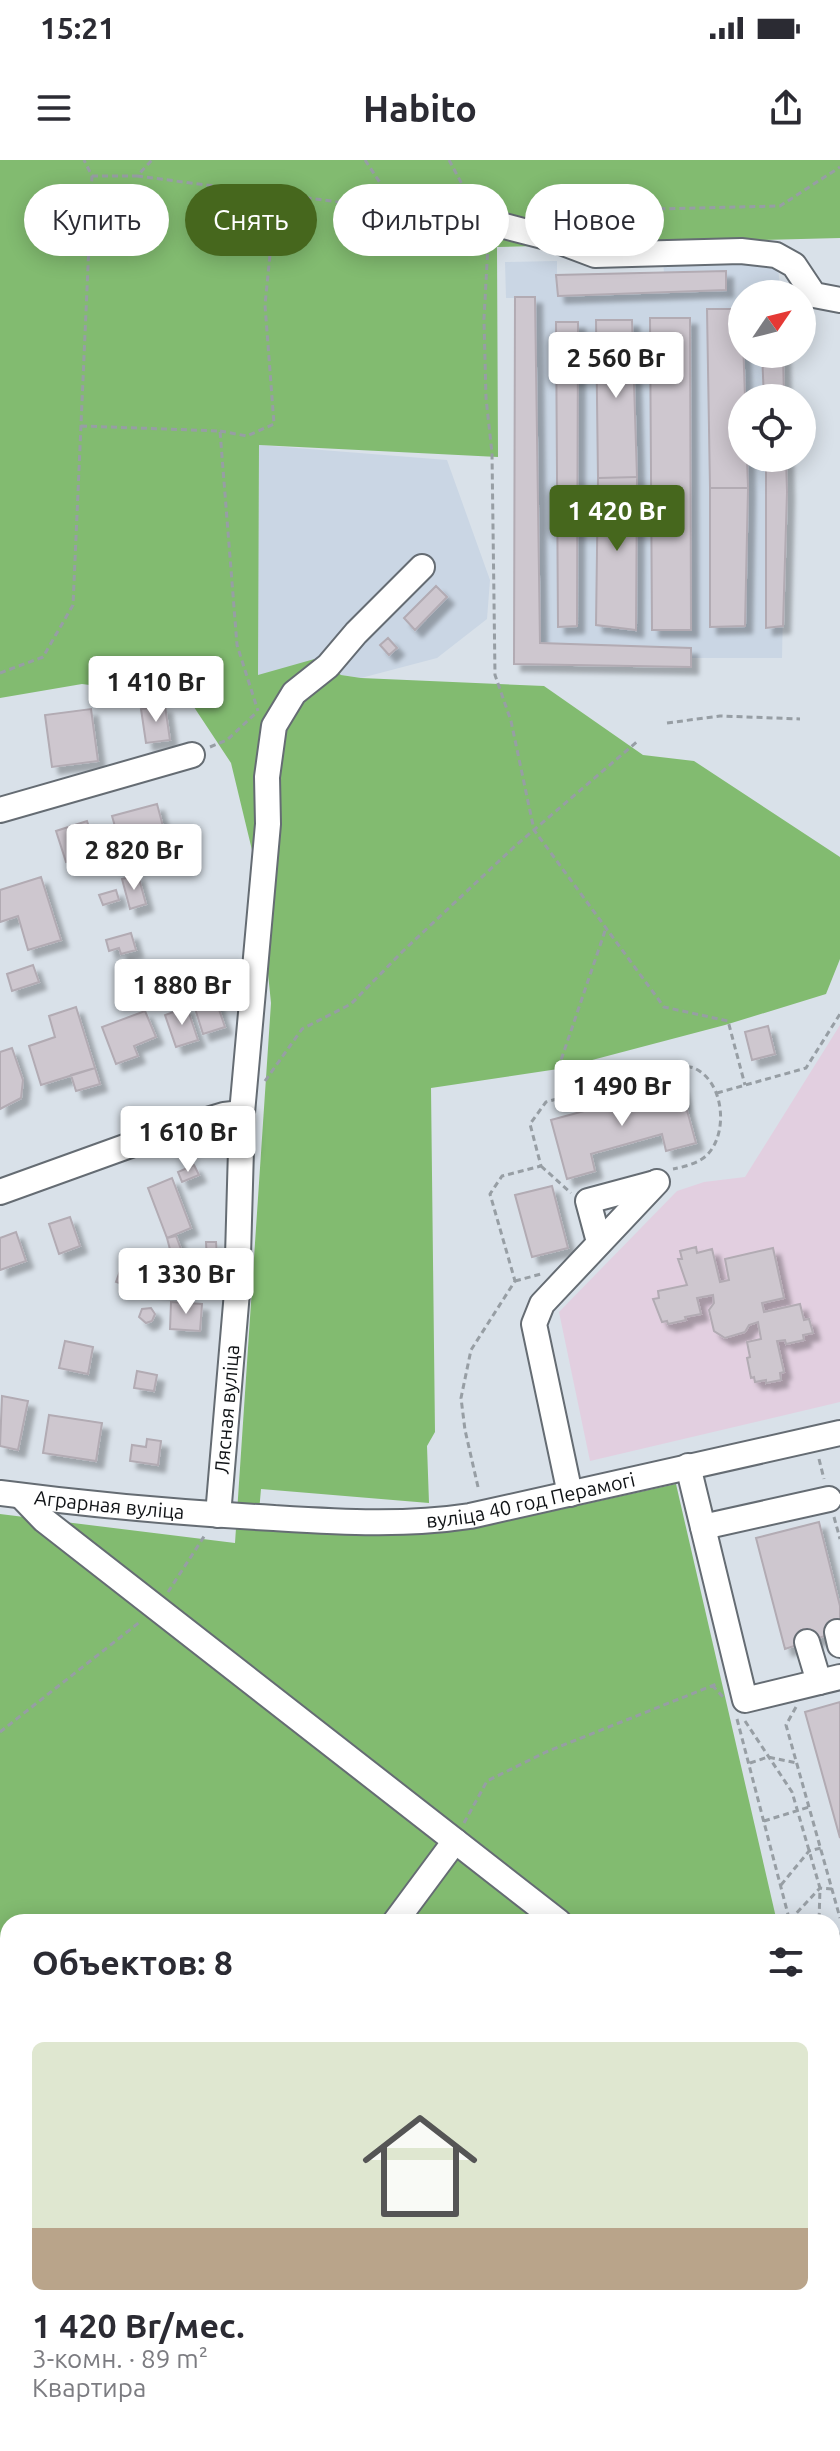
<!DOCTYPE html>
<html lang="ru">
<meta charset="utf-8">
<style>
body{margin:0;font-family:Ubuntu,sans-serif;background:#f7f7f7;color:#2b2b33;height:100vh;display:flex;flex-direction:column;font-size:30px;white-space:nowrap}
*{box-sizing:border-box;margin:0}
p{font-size:26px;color:#7c7c81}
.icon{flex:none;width:44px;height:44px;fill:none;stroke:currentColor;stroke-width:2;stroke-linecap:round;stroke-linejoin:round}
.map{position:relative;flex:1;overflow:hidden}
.details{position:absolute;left:0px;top:1754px;width:840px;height:538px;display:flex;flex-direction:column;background:#fff;border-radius:24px 24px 0 0;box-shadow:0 4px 20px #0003}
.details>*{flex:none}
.top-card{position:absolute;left:24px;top:24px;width:792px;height:72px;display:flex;gap:16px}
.needle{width:52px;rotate:55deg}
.fabs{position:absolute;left:728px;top:120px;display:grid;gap:16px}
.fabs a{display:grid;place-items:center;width:88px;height:88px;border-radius:50%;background:#fff;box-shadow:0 4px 20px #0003;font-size:40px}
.price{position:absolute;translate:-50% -68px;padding:0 18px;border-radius:8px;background:#fff;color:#222;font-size:26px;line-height:52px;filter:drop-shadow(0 2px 4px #0008)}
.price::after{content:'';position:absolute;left:50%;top:48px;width:24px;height:18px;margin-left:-12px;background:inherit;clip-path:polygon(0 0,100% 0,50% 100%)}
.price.on{background:#46671d;color:#fff}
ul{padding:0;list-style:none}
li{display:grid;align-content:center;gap:16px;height:424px;padding:0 32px}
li+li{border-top:2px solid #e1e1e2}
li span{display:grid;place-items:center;height:248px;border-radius:12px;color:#555}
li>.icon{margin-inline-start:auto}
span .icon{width:144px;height:144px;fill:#fffc;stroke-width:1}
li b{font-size:34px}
h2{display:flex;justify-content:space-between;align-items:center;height:96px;padding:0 32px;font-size:34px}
.tag{padding:0 28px;border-radius:36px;background:#fff;box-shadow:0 4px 20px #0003;font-size:28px;line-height:72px}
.tag.on{background:#46671d;color:#fff}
.status{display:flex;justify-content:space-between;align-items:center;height:56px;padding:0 40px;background:#fff;direction:ltr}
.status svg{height:22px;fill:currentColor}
header{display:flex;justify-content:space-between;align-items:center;height:104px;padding:0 32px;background:#fff;font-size:36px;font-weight:700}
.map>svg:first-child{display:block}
</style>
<div class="status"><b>15:21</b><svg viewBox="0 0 49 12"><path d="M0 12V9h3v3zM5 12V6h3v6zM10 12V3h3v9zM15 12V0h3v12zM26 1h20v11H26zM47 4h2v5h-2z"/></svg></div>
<header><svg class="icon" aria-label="menu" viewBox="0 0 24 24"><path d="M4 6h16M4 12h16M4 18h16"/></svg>Habito<svg class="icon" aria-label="share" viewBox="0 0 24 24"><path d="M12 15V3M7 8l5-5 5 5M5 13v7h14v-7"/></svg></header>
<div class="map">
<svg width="840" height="2291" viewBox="0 0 840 2291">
<defs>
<filter id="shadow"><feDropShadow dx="7" dy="7" stdDeviation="2" flood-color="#0004"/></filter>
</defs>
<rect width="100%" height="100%" fill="#d9e1e9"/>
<path fill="#cad6e4" d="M777,100L781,134H742V194H783L784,238H742V298H786L782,498H692L691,507L514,504L515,138H506L505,102L557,101V115L664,113L663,101Z
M259,285L447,300L490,420L487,459L437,498L361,518L341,515L257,516Z"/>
<path fill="#e2cfe0" d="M840,865V1242L590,1301L559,1152L677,1031L704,1022L745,1017Z"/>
<path fill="#82bb70" d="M0,0H840V78L497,87L498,297L259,285L258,515L318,498L341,515L361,518L544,526L643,595L694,601L840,697V799L826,834L725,865L558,909L431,928L435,1272L427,1286L429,1343L261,1329L258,1363L419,1374L517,1359L676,1324L777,1762H8V2284H832V1966L840,1972V2291H0V1354L235,1383L271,843L258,715L231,603L188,538L82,524L0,538Z"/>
<path fill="#cec7cf" stroke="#b2abb3" stroke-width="2" filter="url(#shadow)" d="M726,111V130L558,136L556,115Z
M515,137H535L540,483L691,488V507L514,504Z
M707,149H742L745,238H742V298H747L748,328H710Z
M650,158H690L691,470H652Z
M596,160H632L637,317L598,318Z
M556,162H578L577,466L558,467Z
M762,194H783L784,238H764Z
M766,298H786L787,332L783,466L766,468Z
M637,317L636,470L596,465L598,318Z
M710,328H748L745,466L710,467Z
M436,426L447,437L415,470L404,458Z
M388,478L397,488L389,495L380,485Z
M165,546L170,580L146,583L141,549Z
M91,549L98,601L52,607L45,555Z
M157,644L168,685L136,693L131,673L118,677L112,656Z
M87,661L99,697L89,700L85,696L66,702L56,671Z
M138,715L146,744L130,749L122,719Z
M41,717L61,780L28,790L18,756L0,762V730Z
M116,730L119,740L103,745L99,735Z
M131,773L136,790L121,794L119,788L109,791L106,780Z
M33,805L39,822L12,831L7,814Z
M214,835L225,867L203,874L193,842Z
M76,847L95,908L41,925L29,886L55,877L49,856Z
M187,847L198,880L176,887L165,855Z
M145,851L156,877L134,886L138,896L116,904L102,867Z
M768,866L775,894L752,900L745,872Z
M12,888L23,920L21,938L0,949V892Z
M95,908L100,924L76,931L71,915Z
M680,925L696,983L666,991L662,974L591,994L595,1011L567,1019L551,960Z
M194,1005L199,1015L182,1022L178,1012Z
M172,1018L191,1068L167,1078L148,1028Z
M552,1026L568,1088L532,1097L515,1035Z
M70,1057L80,1086L59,1094L49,1064Z
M16,1072L26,1101L0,1110V1078Z
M176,1076L184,1097L192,1100L207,1102L206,1082H216L219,1120L177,1104L172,1097L167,1078Z
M696,1087L697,1093L712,1089L720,1122L729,1120L725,1099L773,1088L784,1138L762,1143L764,1152L800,1144L804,1160L809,1159L813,1173L803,1175L804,1180L786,1184L785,1180L777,1181L784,1212L780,1213L781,1220L766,1223V1220L755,1222L754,1217L751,1218L747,1198L750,1197L747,1182L761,1179L758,1162L749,1165L745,1172L725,1178L714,1171L709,1150L714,1143L713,1135L697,1138L701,1154L685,1157L686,1160L668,1164L667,1161L662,1162L653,1139L659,1138L658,1131L687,1125L678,1099H682L680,1091Z
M126,1095L137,1099L128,1126L116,1122Z
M142,1110L184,1115L182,1134L140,1129Z
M171,1142L202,1144L200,1171L170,1169Z
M151,1148L155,1154L152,1161L146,1163L139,1157L142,1149Z
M65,1181L93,1187L88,1214L59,1208Z
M137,1211L157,1215L154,1231L134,1228Z
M2,1236L28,1241L18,1290L0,1286Z
M49,1255L102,1263L96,1301L43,1293Z
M147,1279L161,1281L158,1305L130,1301L132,1285L146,1287Z
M819,1362L840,1446V1471L785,1489L756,1378Z
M840,1542V1678L805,1552Z"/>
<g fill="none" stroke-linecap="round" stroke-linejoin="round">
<defs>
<g id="minor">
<path d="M489,62L550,78L595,95L741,91L776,95L794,105L814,135L840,140"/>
<path d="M0,650L192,595"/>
<path d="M0,1032L161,974L224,955L242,953"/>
<path d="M599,1082L588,1041L655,1023"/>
<path d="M688,1306L745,1540L840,1517"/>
<path id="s1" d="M0,1333C91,1345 182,1353 274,1358C341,1362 404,1366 470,1356L840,1273"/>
<path d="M570,1334L534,1164L542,1144L657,1022"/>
<path d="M21,1336L44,1360L559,1762"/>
<path id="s2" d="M218,1355L237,1132L242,953L268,664L267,617L274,566L294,533L328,506L356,473L422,407"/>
<path d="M703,1367L829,1339"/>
<path d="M837,1472L840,1485"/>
<path d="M807,1482L819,1522"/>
<path d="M395,1762L455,1681"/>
<path d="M832,1952H840"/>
</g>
</defs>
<use href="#minor" stroke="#656c73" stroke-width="28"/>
<path stroke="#979ea4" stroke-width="3" stroke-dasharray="6 4" stroke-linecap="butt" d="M365,0L398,50
M449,0L463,26L479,47
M92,16H137L152,0
M137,16L470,59
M560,60L654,49L780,46L840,7
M488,84L484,159L486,238L492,293L495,515L511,561L534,670L664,847L728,861L745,925
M81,266L220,271L237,485L258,551
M220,271L247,276L274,264L265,145L276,34
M0,513L43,497L73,445L92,16L84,0
M667,563L720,556L800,559
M210,587L227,580L257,552
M558,909L606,768
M265,921L302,869L351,844L403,791L514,687L639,580
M717,933L806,908L840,854
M541,1006L571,1033
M515,1121L541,1114
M819,1299L824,1319
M478,1327L465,1270L461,1238L471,1190L515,1121L490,1034L502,1016L541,1006L530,964L546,942L676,906C681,906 689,906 694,908C724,921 729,973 707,995C699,1003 684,1007 673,1009
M834,1357L840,1379
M168,1432L205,1375
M712,1525L723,1537
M796,1547L786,1565L840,1758
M737,1559L790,1762
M745,1561L792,1632L820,1728L819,1762
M0,1572L141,1461
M750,1603L768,1597L797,1603
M764,1661L809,1647
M464,1663L487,1621L546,1592L719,1523
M781,1725L809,1691L821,1688
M790,1760L820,1728L832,1729
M832,1782L840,1773
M832,1848L840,1846
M832,1923L840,1920
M0,2153L8,2157
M60,2291L70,2284"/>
<use href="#minor" stroke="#fff" stroke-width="24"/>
</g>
<g text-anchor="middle" stroke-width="6" stroke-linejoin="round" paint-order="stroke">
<g font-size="20" fill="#101316" stroke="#e7eef6">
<text dy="7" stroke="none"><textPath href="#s2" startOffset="106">Лясная вуліца</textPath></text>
<text dy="7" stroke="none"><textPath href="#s1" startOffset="534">вуліца 40 год Перамогі</textPath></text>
<text dy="7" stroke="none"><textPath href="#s1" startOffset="110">Аграрная вуліца</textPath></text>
</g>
</g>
</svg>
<div class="fabs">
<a><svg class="needle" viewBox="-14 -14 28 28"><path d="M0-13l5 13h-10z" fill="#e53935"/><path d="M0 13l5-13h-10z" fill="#7c7c81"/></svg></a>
<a><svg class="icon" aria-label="locate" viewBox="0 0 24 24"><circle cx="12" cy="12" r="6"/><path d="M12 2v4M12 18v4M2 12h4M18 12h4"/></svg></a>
</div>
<b class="price" style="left:616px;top:240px">2 560 Br</b>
<b class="price on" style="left:617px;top:393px">1 420 Br</b>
<b class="price" style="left:156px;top:564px">1 410 Br</b>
<b class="price" style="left:134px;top:732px">2 820 Br</b>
<b class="price" style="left:182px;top:867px">1 880 Br</b>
<b class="price" style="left:622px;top:968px">1 490 Br</b>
<b class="price" style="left:188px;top:1014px">1 610 Br</b>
<b class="price" style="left:186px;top:1156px">1 330 Br</b>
<div class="top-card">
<a class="tag">Купить</a>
<a class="tag on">Снять</a>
<a class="tag">Фильтры</a>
<a class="tag">Новое</a>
</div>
<section class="details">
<h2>Объектов: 8<svg class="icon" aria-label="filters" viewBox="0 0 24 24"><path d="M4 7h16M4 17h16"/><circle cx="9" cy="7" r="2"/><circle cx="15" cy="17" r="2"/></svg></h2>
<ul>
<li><span style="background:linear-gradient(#dfe7d0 75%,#b9a48a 0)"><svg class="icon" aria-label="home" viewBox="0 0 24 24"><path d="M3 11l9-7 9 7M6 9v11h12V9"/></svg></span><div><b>1 420 Br/мес.</b><p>3-комн. · 89 m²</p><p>Квартира</p></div></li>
</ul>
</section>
</div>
